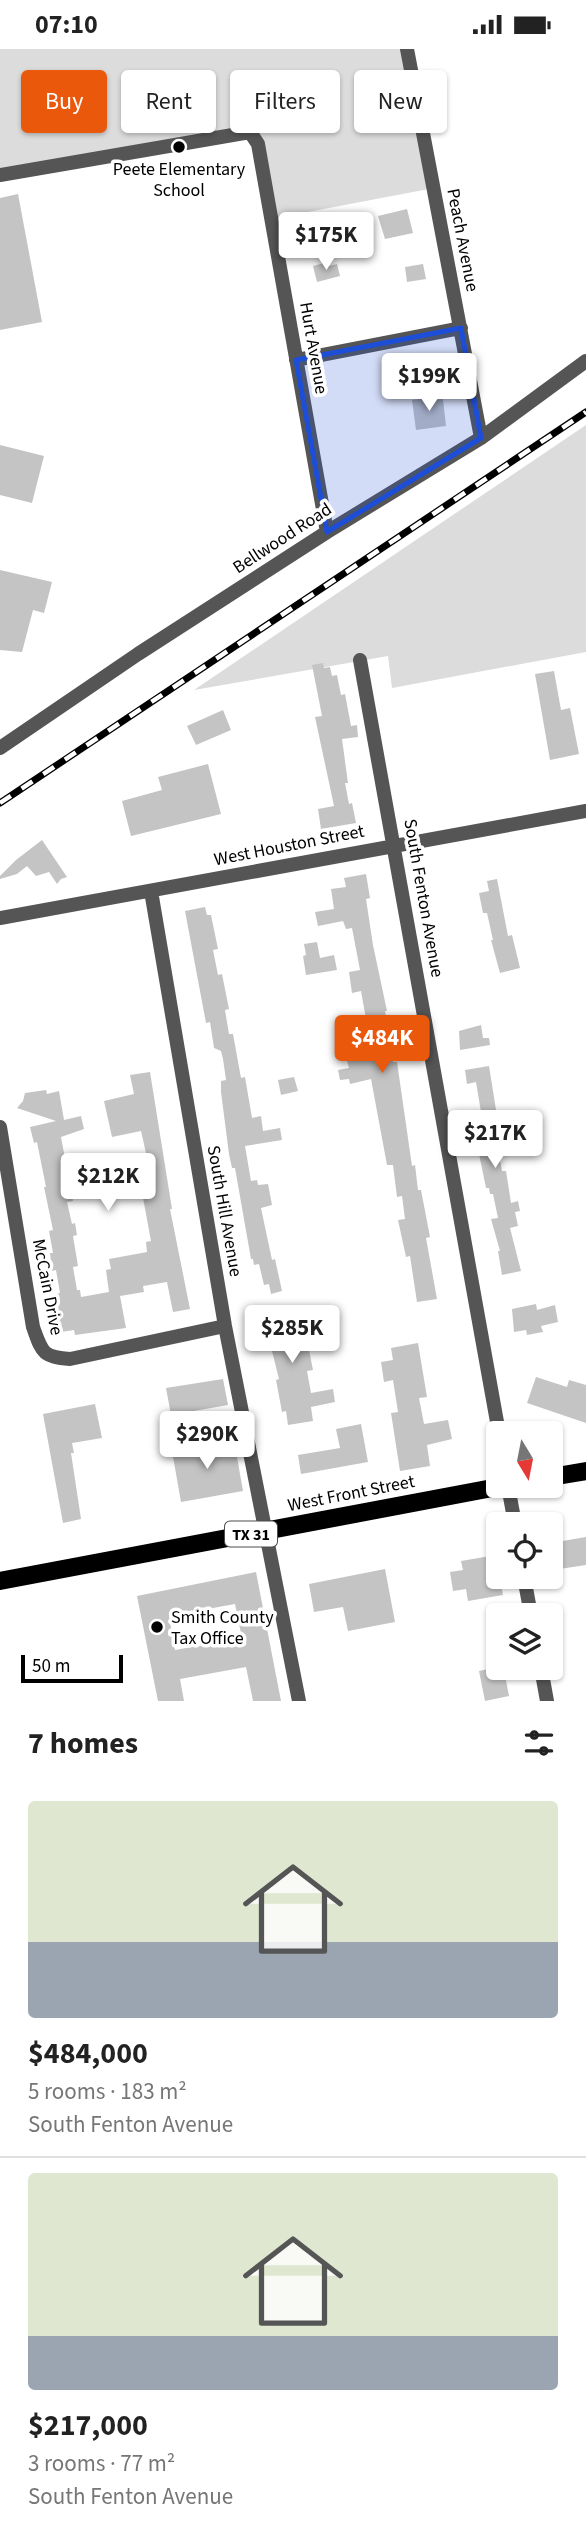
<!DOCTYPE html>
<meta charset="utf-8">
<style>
body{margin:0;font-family:"Source Sans 3",sans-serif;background:#f6f6f6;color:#222;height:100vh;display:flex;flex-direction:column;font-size:26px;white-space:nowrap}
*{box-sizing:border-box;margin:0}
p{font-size:23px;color:#767676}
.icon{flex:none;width:38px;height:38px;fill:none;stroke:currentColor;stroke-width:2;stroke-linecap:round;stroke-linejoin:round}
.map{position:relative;height:1652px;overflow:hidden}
.side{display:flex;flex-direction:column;background:#fff;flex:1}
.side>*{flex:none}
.guide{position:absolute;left:21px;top:21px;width:544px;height:63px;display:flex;gap:14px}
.needle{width:46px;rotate:170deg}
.fabs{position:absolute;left:486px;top:1372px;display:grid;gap:14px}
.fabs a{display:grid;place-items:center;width:77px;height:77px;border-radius:7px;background:#fff;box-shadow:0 2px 5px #0004;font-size:35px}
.scale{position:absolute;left:21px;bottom:18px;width:102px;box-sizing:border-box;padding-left:7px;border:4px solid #000;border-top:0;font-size:19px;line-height:24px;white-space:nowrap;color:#000;-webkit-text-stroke:5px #fff;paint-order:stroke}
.price{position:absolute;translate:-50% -60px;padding:0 16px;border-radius:7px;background:#fff;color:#222;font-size:23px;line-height:46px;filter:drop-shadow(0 2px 4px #0008)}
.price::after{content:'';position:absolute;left:50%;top:42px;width:21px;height:16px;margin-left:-10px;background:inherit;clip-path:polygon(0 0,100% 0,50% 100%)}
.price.current{background:#ea580c;color:#fff}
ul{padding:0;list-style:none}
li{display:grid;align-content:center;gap:14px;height:371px;padding:0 28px}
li+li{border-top:2px solid #e0e0e0}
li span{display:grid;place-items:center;height:217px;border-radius:7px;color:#555}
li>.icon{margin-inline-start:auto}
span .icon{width:126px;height:126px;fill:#fffc;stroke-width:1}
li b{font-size:30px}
h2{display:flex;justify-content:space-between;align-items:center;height:84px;padding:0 28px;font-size:30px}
.pill{padding:0 24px;border-radius:7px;background:#fff;box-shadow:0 2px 5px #0004;font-size:24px;line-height:63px}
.pill.current{background:#ea580c;color:#fff}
.status{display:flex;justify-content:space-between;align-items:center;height:49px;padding:0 35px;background:#fff;direction:ltr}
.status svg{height:19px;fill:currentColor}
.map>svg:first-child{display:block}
</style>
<div class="status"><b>07:10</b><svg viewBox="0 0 49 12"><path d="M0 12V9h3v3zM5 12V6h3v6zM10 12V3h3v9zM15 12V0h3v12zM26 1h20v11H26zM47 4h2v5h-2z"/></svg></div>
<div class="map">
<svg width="586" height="1652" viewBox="0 0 586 1652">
<rect width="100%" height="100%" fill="#fff"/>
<path fill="#dcdcdc" d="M0,0H407L434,139L271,170L250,84L0,126Z
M586,376V603L392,639L388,607L194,641Z"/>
<path fill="#c4c4c4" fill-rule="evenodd" d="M380,22L381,29H386L393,67L369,71L363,33L368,32L366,25Z
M18,145L42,273L0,281V149Z
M407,160L413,184L385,190L378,167Z
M328,213L329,217L337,215L340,227L317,233L313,217Z
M423,215L426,230L407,233L405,218Z
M431,348L432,351L443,350L446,377L416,381L412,351Z
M0,396L44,407L32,454L0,446Z
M0,521L52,533L44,564L33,561L22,603L0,601Z
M323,614L324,619L330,618L332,627L337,626L341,646L345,645L351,677L357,676L358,688L342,690L348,734H345L349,755L352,754L356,774L321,780L318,760L334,757L315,668L322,667L312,616Z
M554,622L561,661L570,659L579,705L550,711L535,625Z
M223,661L231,681L196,696L187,677Z
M208,715L221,765L131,787L122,752L162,741L158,728Z
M42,791L67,828L61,830L57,835L49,823L36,827L27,817L17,825L0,830V827L16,811Z
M366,825L370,849L366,850L373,896L387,962H385L391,991L388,992L393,1013H397L412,1117L415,1116L418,1141H421L430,1188L426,1189L437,1250L417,1253L410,1207L406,1208L398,1171L405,1170L402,1147L397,1148L393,1116H387L371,1030L350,1035L349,1030L340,1031L338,1021L349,1019L346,1008L353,1006L347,973L366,970L361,942L352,944L349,923L360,921L352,879L346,880L343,872L318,877L315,863L334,860L331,840L346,838L344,829Z
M497,830L508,887L512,886L520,919L500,924L491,891H493L487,864H483L479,844L489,842L487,832Z
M205,858L207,866H211L218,900L213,901L218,926L222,925L229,960L225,961L229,985H233L241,1029L245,1028L252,1069L261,1067L263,1082L280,1079L282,1091L245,1097L251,1132L257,1131L258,1136L268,1135L272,1156L261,1159L272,1211L275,1210L282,1242L271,1245L269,1235L264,1236L259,1215L254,1216L253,1210H251L235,1119H232L229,1105L221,1043V1032L226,1031L223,1010L221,1002L214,999L210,973L206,974L185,862Z
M317,893L320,909L334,906L337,921L306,926L303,907L306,906L304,895Z
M481,976L483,989H489L490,996L460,1001L459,982Z
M489,1017L497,1067L492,1068L502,1122H506L511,1154L518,1152L520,1162L515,1163L518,1177L510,1179L521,1222L502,1226L498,1202H500L491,1170L498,1169L493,1145H490L489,1139H486L472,1071H475L474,1064L481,1063L476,1033L467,1035L465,1021Z
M150,1023L172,1160H170L190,1260L173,1263L167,1233L143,1237L144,1243L120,1247L126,1279L75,1286L74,1281L61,1283L53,1246L60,1244L56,1221L52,1222L50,1204H53L49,1182L53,1181L44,1138H46L37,1093L34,1094L30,1078L56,1072L17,1059L23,1052L25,1044L46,1041L47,1045L59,1042L64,1071L81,1067L84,1080L61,1088L73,1152L67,1153L72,1175L75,1174L77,1186L73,1187L78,1217L73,1218L77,1241H80L81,1248L109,1243L106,1221L111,1220L109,1210L147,1203L146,1193L151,1192L141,1138L153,1135L141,1082L112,1088L104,1052L134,1045L130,1026Z
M294,1028L298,1042L281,1046L278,1031Z
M536,1255L537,1261L555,1256L558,1273L541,1277L543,1283L527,1286L526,1281L514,1283L512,1260Z
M335,1256L338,1272L319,1276L316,1260Z
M282,1257L283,1264L295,1262L299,1282L305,1281L313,1321L307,1322L311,1344L333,1340L335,1353L311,1358L313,1372L288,1376L286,1362L282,1363L276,1331L279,1330L265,1274L254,1276L252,1263Z
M418,1294L427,1348L419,1349L424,1375L448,1371L452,1390L427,1396L430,1417L400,1422L391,1364L398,1363L393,1331L384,1333L381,1313L393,1311L391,1299Z
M536,1328L567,1338L569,1331L586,1336V1374L527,1354Z
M223,1330L228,1356L171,1366L166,1339Z
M95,1355L102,1389L72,1394L74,1404H71L81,1470L63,1474L43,1365Z
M361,1375L368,1413L301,1425L298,1406L340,1399L336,1380Z
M234,1391L243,1442L181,1453L172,1402Z
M586,1488V1516L553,1521L551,1494Z
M496,1506L503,1546L468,1552L466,1540L453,1542L450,1523L463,1521L461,1512Z
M385,1520L395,1573L348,1582L343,1558L314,1563L309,1535Z
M256,1523L281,1652H253L246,1618L180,1630L184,1652H158L137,1547ZM235,1555L242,1589L175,1601L169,1567Z
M493,1619L494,1623L504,1621L509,1647L485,1652L479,1622Z"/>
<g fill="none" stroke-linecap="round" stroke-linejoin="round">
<path stroke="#555" stroke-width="14" d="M407,0L481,389
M0,126L250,83L258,95L327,483
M296,311L461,279
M360,611L499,1384
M0,699L138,605L327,483L481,389L586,312
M151,842L225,1277L299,1652
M0,869L586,762
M0,1078L33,1278C42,1303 42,1308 70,1310L225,1277
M508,1437L515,1475
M524,1528L531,1566
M541,1619L547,1652"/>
<path stroke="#000" stroke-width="18" d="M551,1428L586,1422
M0,1532L503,1437"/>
<defs>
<path id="rail" d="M0,754L586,363"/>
</defs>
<use href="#rail" stroke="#000" stroke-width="7"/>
<use href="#rail" stroke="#fff" stroke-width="4.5" stroke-dasharray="13" stroke-linecap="butt"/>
</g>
<path fill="#1d4ed8" fill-opacity="0.2" stroke="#1d4ed8" stroke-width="5" stroke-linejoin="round" d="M461,279L481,389L327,483L296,311Z"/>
<g fill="#000" stroke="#fff" stroke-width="2.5">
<circle cx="179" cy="98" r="7"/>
<circle cx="157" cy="1578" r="7"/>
</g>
<g text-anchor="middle" stroke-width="7" stroke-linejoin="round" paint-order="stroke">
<rect fill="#fff" stroke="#4c4c4c" stroke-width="2" x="225" y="1472.5" width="52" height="25" rx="5"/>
<g font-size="16" font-weight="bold" fill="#000">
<text x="251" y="1491">TX 31</text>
</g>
<g font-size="18" fill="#000" stroke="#fff">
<text x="179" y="126">Peete Elementary<tspan x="179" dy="21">School</tspan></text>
<text x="171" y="1574" text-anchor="start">Smith County<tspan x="171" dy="21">Tax Office</tspan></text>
</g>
<g font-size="18" fill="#000" stroke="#fff">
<text transform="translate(463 191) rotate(79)" y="6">Peach Avenue</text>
<text transform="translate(314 299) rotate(80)" y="6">Hurt Avenue</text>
<text transform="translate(282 489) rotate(-33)" y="6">Bellwood Road</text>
<text transform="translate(289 796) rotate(-11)" y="6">West Houston Street</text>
<text transform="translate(424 849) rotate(80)" y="6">South Fenton Avenue</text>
<text transform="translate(225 1162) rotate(80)" y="6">South Hill Avenue</text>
<text transform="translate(48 1238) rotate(79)" y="6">McCain Drive</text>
<text transform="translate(351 1444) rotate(-11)" y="6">West Front Street</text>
</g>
</g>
</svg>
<div class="fabs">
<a><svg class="needle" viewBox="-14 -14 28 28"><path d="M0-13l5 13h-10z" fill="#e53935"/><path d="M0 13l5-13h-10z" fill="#767676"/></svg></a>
<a><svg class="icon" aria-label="locate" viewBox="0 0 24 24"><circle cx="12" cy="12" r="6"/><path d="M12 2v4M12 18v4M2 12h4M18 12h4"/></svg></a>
<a><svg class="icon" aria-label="layers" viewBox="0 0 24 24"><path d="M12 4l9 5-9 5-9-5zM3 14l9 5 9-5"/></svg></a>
</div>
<div class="scale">50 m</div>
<b class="price" style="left:326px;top:223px">$175K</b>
<b class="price" style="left:429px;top:364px">$199K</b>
<b class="price current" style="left:382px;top:1026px">$484K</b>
<b class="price" style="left:495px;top:1121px">$217K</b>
<b class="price" style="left:108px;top:1164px">$212K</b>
<b class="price" style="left:292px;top:1316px">$285K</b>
<b class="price" style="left:207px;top:1422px">$290K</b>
<div class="guide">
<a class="pill current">Buy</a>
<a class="pill">Rent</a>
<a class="pill">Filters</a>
<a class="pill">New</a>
</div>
</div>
<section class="side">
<h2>7 homes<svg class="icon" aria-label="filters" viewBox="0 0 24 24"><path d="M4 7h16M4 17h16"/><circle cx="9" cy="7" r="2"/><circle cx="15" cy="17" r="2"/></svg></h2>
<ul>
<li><span style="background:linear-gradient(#dfe7d0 65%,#9aa5b1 0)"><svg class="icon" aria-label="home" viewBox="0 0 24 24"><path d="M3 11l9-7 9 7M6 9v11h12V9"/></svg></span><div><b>$484,000</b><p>5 rooms · 183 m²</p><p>South Fenton Avenue</p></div></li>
<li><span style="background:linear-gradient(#dfe7d0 75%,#9aa5b1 0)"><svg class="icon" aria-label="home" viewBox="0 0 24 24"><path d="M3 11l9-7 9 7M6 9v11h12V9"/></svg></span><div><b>$217,000</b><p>3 rooms · 77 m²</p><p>South Fenton Avenue</p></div></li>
</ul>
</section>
